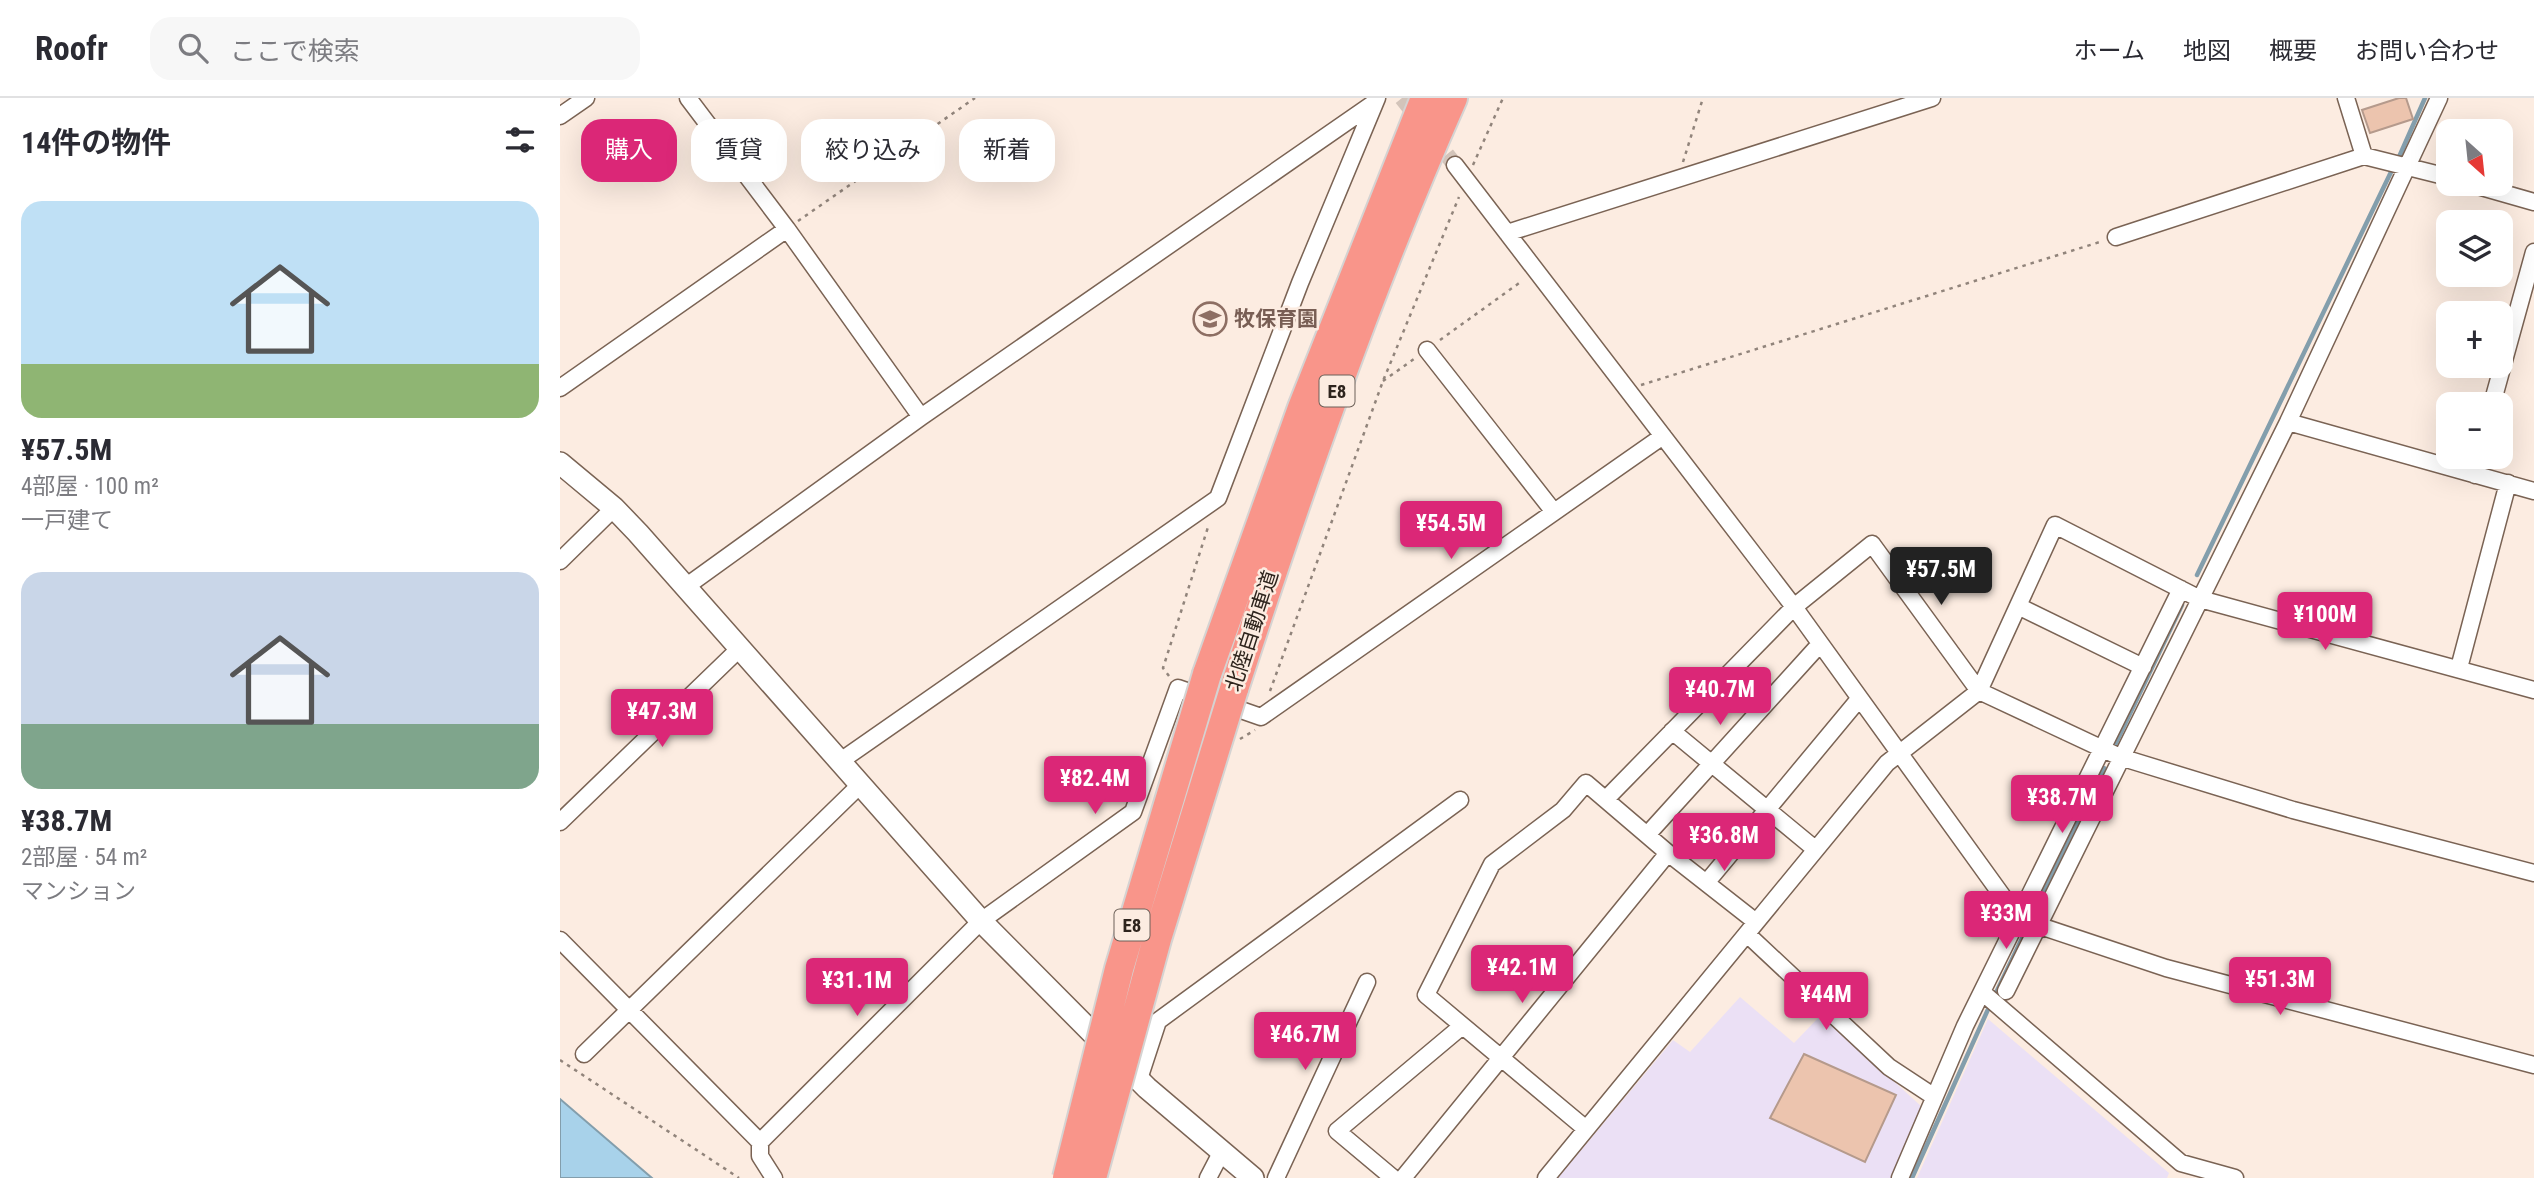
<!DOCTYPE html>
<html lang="ja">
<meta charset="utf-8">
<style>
body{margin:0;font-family:"Roboto Condensed","Noto Sans JP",sans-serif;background:#f7f7f7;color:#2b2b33;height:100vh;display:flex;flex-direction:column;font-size:26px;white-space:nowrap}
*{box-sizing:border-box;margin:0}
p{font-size:23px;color:#7c7c81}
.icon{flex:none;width:38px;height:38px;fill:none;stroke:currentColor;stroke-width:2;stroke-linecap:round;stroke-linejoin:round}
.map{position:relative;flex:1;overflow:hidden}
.drawer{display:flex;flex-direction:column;background:#fff;width:560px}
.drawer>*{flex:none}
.hud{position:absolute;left:21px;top:21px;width:665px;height:63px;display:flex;gap:14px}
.needle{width:46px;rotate:153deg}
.buttons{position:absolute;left:1876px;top:21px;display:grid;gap:14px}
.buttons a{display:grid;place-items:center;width:77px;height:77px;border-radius:14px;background:#fff;box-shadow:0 7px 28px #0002;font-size:35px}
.price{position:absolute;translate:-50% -60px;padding:0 16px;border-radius:7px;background:#db2777;color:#fff;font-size:23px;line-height:46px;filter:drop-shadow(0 2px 4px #0008)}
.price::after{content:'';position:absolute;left:50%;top:42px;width:21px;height:16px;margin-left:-10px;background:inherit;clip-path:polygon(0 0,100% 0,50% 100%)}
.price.on{background:#222;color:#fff}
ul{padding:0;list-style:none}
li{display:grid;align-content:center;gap:14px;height:371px;padding:0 21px}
li span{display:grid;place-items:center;height:217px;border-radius:21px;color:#555}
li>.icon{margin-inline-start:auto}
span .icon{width:126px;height:126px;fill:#fffc;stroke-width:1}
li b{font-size:30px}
h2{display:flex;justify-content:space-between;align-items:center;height:84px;padding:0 21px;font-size:30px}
.tag{padding:0 24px;border-radius:21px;background:#fff;box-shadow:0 7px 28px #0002;font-size:24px;line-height:63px}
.tag.on{background:#db2777;color:#fff}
header{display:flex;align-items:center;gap:42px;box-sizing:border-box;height:98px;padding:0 35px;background:#fff;border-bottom:2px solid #e1e1e2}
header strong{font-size:33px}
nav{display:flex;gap:38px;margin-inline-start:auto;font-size:24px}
.search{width:490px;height:63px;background:#f7f7f7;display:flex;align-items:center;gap:18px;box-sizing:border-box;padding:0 24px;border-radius:21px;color:#7c7c81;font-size:26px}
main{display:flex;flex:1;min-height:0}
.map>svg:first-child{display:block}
</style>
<header>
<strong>Roofr</strong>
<div class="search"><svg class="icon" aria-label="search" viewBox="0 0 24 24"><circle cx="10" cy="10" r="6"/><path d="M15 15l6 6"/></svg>ここで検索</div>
<nav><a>ホーム</a><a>地図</a><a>概要</a><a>お問い合わせ</a></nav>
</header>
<main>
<section class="drawer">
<h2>14件の物件<svg class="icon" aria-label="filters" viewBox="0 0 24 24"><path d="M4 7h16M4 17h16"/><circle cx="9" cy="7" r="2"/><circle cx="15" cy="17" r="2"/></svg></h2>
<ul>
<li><span style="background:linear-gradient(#bfe0f5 75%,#8fb573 0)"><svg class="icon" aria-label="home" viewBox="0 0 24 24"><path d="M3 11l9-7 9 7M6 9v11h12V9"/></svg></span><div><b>¥57.5M</b><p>4部屋 · 100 m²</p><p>一戸建て</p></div></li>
<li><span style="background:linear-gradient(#c9d6e8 70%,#7fa58c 0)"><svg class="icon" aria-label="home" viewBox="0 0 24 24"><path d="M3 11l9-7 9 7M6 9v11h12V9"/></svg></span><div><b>¥38.7M</b><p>2部屋 · 54 m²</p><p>マンション</p></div></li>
</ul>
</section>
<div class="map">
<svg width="1974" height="1080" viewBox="0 0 1974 1080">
<rect width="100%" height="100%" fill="#fcece1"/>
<path fill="#ebe0f5" d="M1180,899L1234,945L1261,917L1361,1008L1333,1080H998L1113,942L1130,954Z
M1428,921L1609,1075L1607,1080H1357Z"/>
<path fill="#a8d2ea" stroke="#839eac" stroke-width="2" d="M0,1001L92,1080H0Z"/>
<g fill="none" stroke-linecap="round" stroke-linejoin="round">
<path stroke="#839eac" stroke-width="4.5" d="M1839,59L1865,0
M1637,477L1831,74
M1554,649L1622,507
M1471,820L1544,670
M1434,899L1468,828
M1352,1080L1430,907"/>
</g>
<path fill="#ecc4ae" stroke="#b59a8c" stroke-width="2" d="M1839,0H1846L1853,21L1810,35L1802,12Z
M1244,956L1336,997L1305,1064L1210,1020Z"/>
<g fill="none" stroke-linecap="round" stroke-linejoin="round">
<path stroke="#d3c4ba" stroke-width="16" stroke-dasharray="16 8" stroke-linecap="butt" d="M842,0L895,67"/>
<defs>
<path id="street" d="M128,0L227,131L361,319
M0,18L26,0
M1804,58L1888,79
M895,67L1234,509L1459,821L1606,870L1974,967
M1911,86L1974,104
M947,135L1372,0
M1556,139L1804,58L1786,0
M867,252L994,414
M0,290L227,131
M1932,306L1974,154
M1728,324L1974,393
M1915,377L1919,359
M0,463L54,410
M124,490L361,319L814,5
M1458,508L1583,569
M1899,570L1948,385
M1112,633L1255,751
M279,664L658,400L740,185L817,0
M1046,701L1234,509L1312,446L1419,593L1560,659L1733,712L1974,775
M0,724L178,552
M1087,737L1260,546
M1147,784L1299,601
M1187,836L1329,969L1373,998
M0,842L200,1044
M1446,893L1728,324L1879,0
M1422,894L1621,1065L1675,1080
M24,956L300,687
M579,981L598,923L900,702
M1026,1031L866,897L932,766L1003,712L1026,685L1108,755L1196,824
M214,1080L200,1058V1044L421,823L573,714L618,590L701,619L1103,338
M648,1080L661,1055
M716,1080L807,884
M833,1080L777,1033L901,929
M843,1080L1108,755
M986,1080L1327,665L1419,593L1495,427L1640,501L1974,592
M1340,1080L1405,928L1621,491"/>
<path id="secondary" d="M0,365L54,410L78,435L421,823L587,990L693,1080"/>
<path id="highway" d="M647,576L742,310L865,0
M674,591C739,391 808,192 893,0"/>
</defs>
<use href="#street" stroke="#7a6354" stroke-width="19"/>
<use href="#secondary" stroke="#7a6354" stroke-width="24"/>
<use href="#highway" stroke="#d5d3d2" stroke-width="32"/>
<path stroke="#91847b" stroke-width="2.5" stroke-dasharray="3.5 5" stroke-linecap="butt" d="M1123,64L1143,0
M913,67L943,0
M238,123L415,0
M880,242L962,183
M823,283L854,261
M1081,287L1543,143
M609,578L603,570L649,426
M710,593L823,283L899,99
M680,641L695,632
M0,962L179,1080"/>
<use href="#street" stroke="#fff" stroke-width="16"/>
<use href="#secondary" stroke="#fff" stroke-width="21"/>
<use href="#highway" stroke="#f9958a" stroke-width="28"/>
<defs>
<path id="highway-bridge" d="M507,1080L559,871L647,576
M532,1080L597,841L674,591"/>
</defs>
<use href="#highway-bridge" stroke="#d5d3d2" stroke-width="32" stroke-linecap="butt"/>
<use href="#highway-bridge" stroke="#f9958a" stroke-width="28"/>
</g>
<defs>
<symbol id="school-ring" viewBox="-11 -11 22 22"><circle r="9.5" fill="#fcece1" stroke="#8d6e63" stroke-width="1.5"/><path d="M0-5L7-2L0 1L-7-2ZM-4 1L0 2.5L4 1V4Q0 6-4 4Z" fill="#8d6e63"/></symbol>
</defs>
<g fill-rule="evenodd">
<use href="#school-ring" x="631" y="202" width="38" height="38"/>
</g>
<g text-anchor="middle" stroke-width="5" stroke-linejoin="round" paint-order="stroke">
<g fill="#fcece1" stroke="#6c6058" stroke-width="2">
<rect x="759.5" y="277.5" width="35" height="31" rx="5"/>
<rect x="554.5" y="811.5" width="35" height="31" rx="5"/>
</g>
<g font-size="19" font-weight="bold" fill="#2e241d">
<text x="777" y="300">E8</text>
<text x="572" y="834">E8</text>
</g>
<g font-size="21" font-weight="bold" fill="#785e54" stroke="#fcece1" text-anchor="start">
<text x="674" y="228">牧保育園</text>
</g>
<g font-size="21" fill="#2e241d" stroke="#fcece1">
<text transform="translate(692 533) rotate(-72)" y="7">北陸自動車道</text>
</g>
</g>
</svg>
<div class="buttons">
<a><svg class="needle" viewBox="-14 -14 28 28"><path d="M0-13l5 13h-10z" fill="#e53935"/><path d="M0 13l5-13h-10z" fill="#7c7c81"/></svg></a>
<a><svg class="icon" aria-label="layers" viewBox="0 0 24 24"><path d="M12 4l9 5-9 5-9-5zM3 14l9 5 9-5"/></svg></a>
<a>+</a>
<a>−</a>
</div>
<b class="price" style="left:891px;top:463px">¥54.5M</b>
<b class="price on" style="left:1381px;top:509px">¥57.5M</b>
<b class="price" style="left:1765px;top:554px">¥100M</b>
<b class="price" style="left:1160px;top:629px">¥40.7M</b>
<b class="price" style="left:102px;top:651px">¥47.3M</b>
<b class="price" style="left:535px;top:718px">¥82.4M</b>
<b class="price" style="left:1502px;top:737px">¥38.7M</b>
<b class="price" style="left:1164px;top:775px">¥36.8M</b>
<b class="price" style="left:1446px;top:853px">¥33M</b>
<b class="price" style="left:962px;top:907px">¥42.1M</b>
<b class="price" style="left:1720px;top:919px">¥51.3M</b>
<b class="price" style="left:297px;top:920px">¥31.1M</b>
<b class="price" style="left:1266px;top:934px">¥44M</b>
<b class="price" style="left:745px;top:974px">¥46.7M</b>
<div class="hud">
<a class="tag on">購入</a>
<a class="tag">賃貸</a>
<a class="tag">絞り込み</a>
<a class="tag">新着</a>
</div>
</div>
</main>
